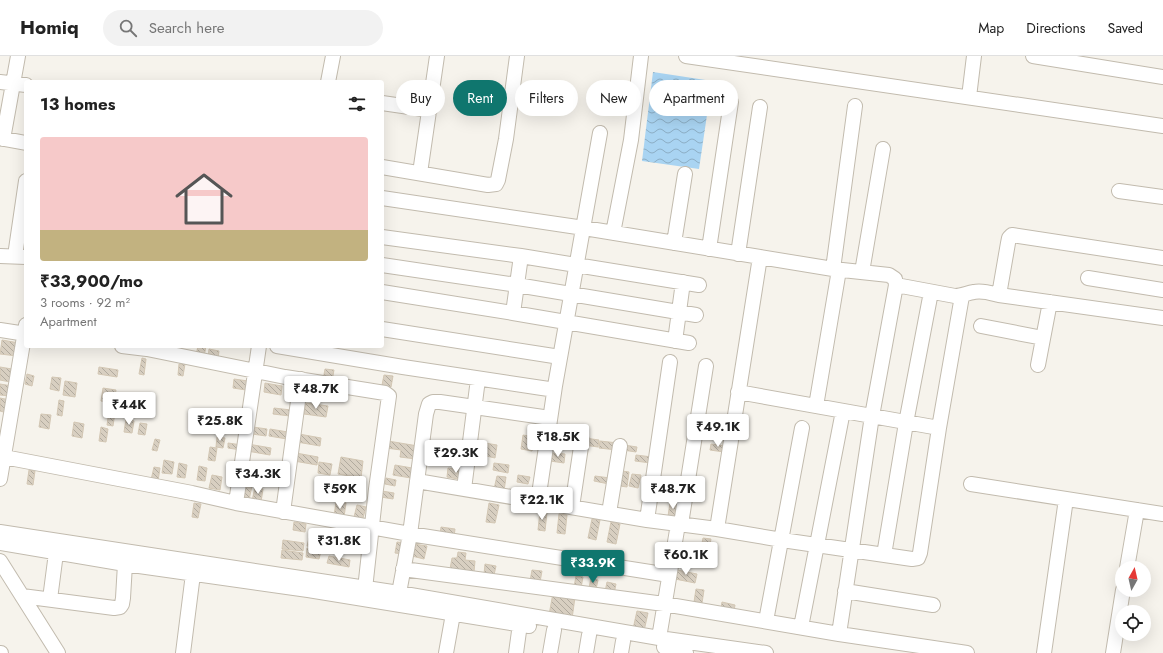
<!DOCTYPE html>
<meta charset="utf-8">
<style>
body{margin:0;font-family:Jost,sans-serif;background:#f2f2f2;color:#222;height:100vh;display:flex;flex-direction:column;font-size:15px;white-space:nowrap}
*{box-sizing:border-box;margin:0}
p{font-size:13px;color:#767676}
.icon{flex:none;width:22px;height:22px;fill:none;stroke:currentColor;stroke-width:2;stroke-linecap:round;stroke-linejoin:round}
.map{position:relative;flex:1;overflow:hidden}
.sheet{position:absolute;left:24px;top:24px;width:360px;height:268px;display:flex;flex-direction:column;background:#fff;border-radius:4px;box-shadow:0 4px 16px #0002}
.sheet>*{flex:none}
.guide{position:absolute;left:396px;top:24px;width:380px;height:36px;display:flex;gap:8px}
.needle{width:26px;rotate:8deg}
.fabs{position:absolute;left:1115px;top:505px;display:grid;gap:8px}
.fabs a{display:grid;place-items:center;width:36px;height:36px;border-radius:50%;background:#fff;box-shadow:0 4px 16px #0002;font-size:20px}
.price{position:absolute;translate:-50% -34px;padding:0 9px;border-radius:4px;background:#fff;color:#222;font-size:13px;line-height:26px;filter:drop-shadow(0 1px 2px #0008)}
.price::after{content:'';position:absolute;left:50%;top:24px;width:12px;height:9px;margin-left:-6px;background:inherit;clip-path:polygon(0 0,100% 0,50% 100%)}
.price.active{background:#0f766e;color:#fff}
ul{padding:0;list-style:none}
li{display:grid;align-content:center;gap:8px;height:212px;padding:0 16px}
li span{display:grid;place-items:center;height:124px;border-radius:4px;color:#555}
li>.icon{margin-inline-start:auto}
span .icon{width:72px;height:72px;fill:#fffc;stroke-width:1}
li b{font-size:17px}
h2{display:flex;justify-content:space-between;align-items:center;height:48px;padding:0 16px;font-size:17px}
.pill{padding:0 14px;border-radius:18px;background:#fff;box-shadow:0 4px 16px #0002;font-size:14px;line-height:36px}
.pill.active{background:#0f766e;color:#fff}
header{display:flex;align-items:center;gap:24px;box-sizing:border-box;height:56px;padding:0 20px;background:#fff;border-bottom:1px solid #e0e0e0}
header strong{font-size:19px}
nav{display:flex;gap:22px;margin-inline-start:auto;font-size:14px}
.search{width:280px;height:36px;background:#f2f2f2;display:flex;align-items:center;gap:10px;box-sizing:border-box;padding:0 14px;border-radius:22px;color:#767676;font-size:15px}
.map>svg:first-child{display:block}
</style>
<header>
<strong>Homiq</strong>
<div class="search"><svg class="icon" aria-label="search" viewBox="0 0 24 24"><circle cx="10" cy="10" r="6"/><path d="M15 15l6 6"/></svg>Search here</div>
<nav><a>Map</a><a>Directions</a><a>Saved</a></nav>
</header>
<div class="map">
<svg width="1163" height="597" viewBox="0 0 1163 597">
<defs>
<pattern id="water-waves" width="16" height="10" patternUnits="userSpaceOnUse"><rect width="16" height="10" fill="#a9d4f2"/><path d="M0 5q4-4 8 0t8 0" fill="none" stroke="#8caec5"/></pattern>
<pattern id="building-back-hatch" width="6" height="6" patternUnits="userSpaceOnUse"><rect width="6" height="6" fill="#d8cfc1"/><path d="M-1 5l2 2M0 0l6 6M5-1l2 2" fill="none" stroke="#b1aa9e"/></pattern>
</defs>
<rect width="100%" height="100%" fill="#f6f3ec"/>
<path fill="url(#water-waves)" d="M653,16L712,25L699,113L642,105Z"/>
<path fill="url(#building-back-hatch)" stroke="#d3c7b4" d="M2,284L19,287L17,300L0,298Z
M198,290H206L204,301L196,299Z
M209,293L219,295L218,303L208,302Z
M142,302L146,303L144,319L139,318Z
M179,308H185L183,320L178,319Z
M0,311L12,313L10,326L0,324Z
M99,311L118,314L117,321L98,318Z
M325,313L334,314L332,325L323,324Z
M27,318L34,320L32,330L25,328Z
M384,319L393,320L391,331L382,329Z
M52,321L61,322L59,335L50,333Z
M234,323L248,325L246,334L233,332Z
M65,325L77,327L75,341L63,339Z
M265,327L282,330L281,339L264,336Z
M0,328L12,330L10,340L0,339Z
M103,332L116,334L114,348L101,345Z
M0,342L10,344L7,357L0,355Z
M59,344L64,345L62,360L57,359Z
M306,347L328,350L326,361L304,358Z
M274,352L291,354L290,360L273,358Z
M109,355L115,356L113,370L107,369Z
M41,358L51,359L49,373L39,371Z
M126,363L134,365L132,377L124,376Z
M74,366L84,368L82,382L72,380Z
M140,367L147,368L145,379L138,378Z
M101,371L108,373L106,386L99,385Z
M253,371L267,373L266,380L252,378Z
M270,373L288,376L287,383L269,380Z
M299,378L321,382L320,390L297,386Z
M523,379L534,381L532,395L521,393Z
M217,381L225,382L223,392L216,391Z
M565,382L578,384L577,390L564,389Z
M585,382L599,384L598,391L584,389Z
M155,383L160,384L157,395L152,394Z
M388,385L418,390L416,403L400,401L401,394L386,392Z
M600,385L618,387L617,394L599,392Z
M228,387L242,389L241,394L228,392Z
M425,387L446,389L444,408L423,405Z
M485,387L497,389L495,402L482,399Z
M248,388L271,392L270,399L247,395Z
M711,388L725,390L724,396L710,394Z
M624,389L637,391L636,396L623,394Z
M210,391L217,392L215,405L208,404Z
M296,397L318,401L317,409L294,405Z
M551,397L565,398L564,407L550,405Z
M636,399L652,401L651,407L635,405Z
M341,401L363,405L361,422L338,418Z
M164,404L174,406L172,418L162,417Z
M319,406L332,408L330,419L318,417Z
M179,407L187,409L185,422L177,421Z
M494,407L509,409L508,417L493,414Z
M395,409L412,412L411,422L393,419Z
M199,410L207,412L205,425L197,424Z
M154,411L160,412L158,425L151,424Z
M268,411L284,413L283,420L267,417Z
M448,412L465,415L463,424L447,421Z
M29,414L35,415L33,429L27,428Z
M622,415L629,416L627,431L620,430Z
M244,416L253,417L252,425L243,424Z
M255,418L270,421L269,428L254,425Z
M632,418L641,419L638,432L629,430Z
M212,419L222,421L220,434L209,432Z
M518,419L530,421L528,428L517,426Z
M497,420L506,421L504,435L494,433Z
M595,420L610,422L609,428L594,425Z
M386,422L396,424L395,430L385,428Z
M672,424L684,426L683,432L670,429Z
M242,429L252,430L249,444L240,442Z
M339,430L350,431L349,440L338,439Z
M255,431L263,433L261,446L252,445Z
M669,432L684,435L681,448L666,445Z
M382,435L394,437L393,443L381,441Z
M336,446L346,447L344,461L334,460Z
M194,447L201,448L198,462L192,461Z
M489,447L499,449L495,467L486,466Z
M670,447L678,449L676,461L668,460Z
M357,449L366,451L363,462L354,461Z
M540,455L547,456L545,475L538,474Z
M559,458L567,459L565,478L557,477Z
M592,463L600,464L596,484L588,482Z
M294,466L306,468L305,476L293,474Z
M611,466L620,468L616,488L607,486Z
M441,471L455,473L454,481L440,479Z
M330,472L343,475L341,488L328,485Z
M309,482L324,485L323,493L307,490Z
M703,482L711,483L707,504L699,502Z
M283,484L304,487L303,495L282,493Z
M397,486L405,487L403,498L395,497Z
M414,488L427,490L424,503L412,500Z
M307,492L321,495L319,503L306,501Z
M282,494L303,497L302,504L281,502Z
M458,496L466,497L465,504L475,505L474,516L450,513L452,502H457Z
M329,500L350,504L349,511L327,507Z
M485,508L496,510L494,519L484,518Z
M532,514L542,515L540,526L530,525Z
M677,514L697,518L695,527L675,523Z
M576,520L583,521L581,532L574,531Z
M591,522L598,524L596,533L589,532Z
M607,526L616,528L614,538L605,536Z
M696,533L704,534L702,547L694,546Z
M553,537L575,541L572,563L549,559Z
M722,546L735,549L734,555L721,552Z
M637,555L648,557L644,575L633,573Z"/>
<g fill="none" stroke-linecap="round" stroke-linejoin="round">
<defs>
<path id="minor" d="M686,0L1163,70
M1033,0L1163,21
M0,26L26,29
M328,26L333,0
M969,41L974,0
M382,47L430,54
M0,82L26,87
M3,83L18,0
M382,111L488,129L496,128L498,124L506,83L517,0
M420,117L437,0
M1119,135L1163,141
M382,142L584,172L833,213L889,219L895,223L896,229L872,360L839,578
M613,177L631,84L641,0
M382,181L521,200L699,229
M674,187L685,118
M709,193L731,46
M738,198L760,51
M0,200L26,201
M15,200L26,125
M382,209L517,229L696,259
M833,213L855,50
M862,216L883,93
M1088,222L1163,234
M896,229L955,240C962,240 967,237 974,236C982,234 991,237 999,239L1163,262
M382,236L513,257L689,287
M999,239L1008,187L1009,182L1012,179L1163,202
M513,257L521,200
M981,270L1043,282
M382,273L560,301
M0,274L26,278
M675,285L683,226
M122,290L147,293L285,321L385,337L389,340L376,433L365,533
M277,290L403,311L542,332L549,333L555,330L600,77
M1038,309L1050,246
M738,336L939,372
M816,350L839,214
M4,401L192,437L236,447L410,478L669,519
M0,423L26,269
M417,425L647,464L717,473L782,484L912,503L918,502L920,497L939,372L962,240
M971,428L1163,458
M464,433L478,323
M538,445L555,330
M236,447L259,290
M572,451L582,384
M283,456L301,323
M609,457L620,390
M647,464L670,306
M681,468L706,310
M717,473L760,201
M0,476L399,537L659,582L766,597
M0,487L125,508L308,534L529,570
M884,499L906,367L931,236
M0,505L58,597
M1127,512L1137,454
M403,513L664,548L839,578L967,597
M845,535L933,549
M399,537L410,478L426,358L429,348L433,346H440L550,362
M22,540L114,552L120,551L122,548L123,542L125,508
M50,543L56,497
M766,565L802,372
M801,571L843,355
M659,582L678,468
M664,591L682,595L686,597
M0,597H1
M183,597L193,518
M446,597L453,558
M516,597L520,568
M550,597L554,574
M586,597L589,579
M621,597L623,585
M1044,597L1066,443
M1113,597L1123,534"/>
</defs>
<use href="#minor" stroke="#c2bbae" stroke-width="16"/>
<use href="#minor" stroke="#fff" stroke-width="14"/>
</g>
</svg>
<div class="fabs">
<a><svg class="needle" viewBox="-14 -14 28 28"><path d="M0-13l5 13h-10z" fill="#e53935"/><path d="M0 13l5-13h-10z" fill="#767676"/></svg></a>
<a><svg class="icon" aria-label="locate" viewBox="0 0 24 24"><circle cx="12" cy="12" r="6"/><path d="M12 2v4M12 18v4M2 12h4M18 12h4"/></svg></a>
</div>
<b class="price" style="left:316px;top:354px">₹48.7K</b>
<b class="price" style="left:129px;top:370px">₹44K</b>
<b class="price" style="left:220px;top:386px">₹25.8K</b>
<b class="price" style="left:718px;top:392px">₹49.1K</b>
<b class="price" style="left:558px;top:402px">₹18.5K</b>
<b class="price" style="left:456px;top:418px">₹29.3K</b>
<b class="price" style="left:258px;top:439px">₹34.3K</b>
<b class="price" style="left:340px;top:454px">₹59K</b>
<b class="price" style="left:673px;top:454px">₹48.7K</b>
<b class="price" style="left:542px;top:465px">₹22.1K</b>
<b class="price" style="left:339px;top:506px">₹31.8K</b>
<b class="price" style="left:686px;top:520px">₹60.1K</b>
<b class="price active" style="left:593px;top:528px">₹33.9K</b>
<div class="guide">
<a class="pill">Buy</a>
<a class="pill active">Rent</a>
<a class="pill">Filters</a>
<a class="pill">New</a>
<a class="pill">Apartment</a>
</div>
<section class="sheet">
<h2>13 homes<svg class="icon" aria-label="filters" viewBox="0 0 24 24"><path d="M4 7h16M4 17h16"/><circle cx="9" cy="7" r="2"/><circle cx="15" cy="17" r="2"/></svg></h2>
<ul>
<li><span style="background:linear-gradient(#f6c9c9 75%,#c2b280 0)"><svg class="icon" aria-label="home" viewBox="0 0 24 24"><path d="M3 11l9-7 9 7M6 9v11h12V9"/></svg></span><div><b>₹33,900/mo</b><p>3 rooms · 92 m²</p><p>Apartment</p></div></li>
</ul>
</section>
</div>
